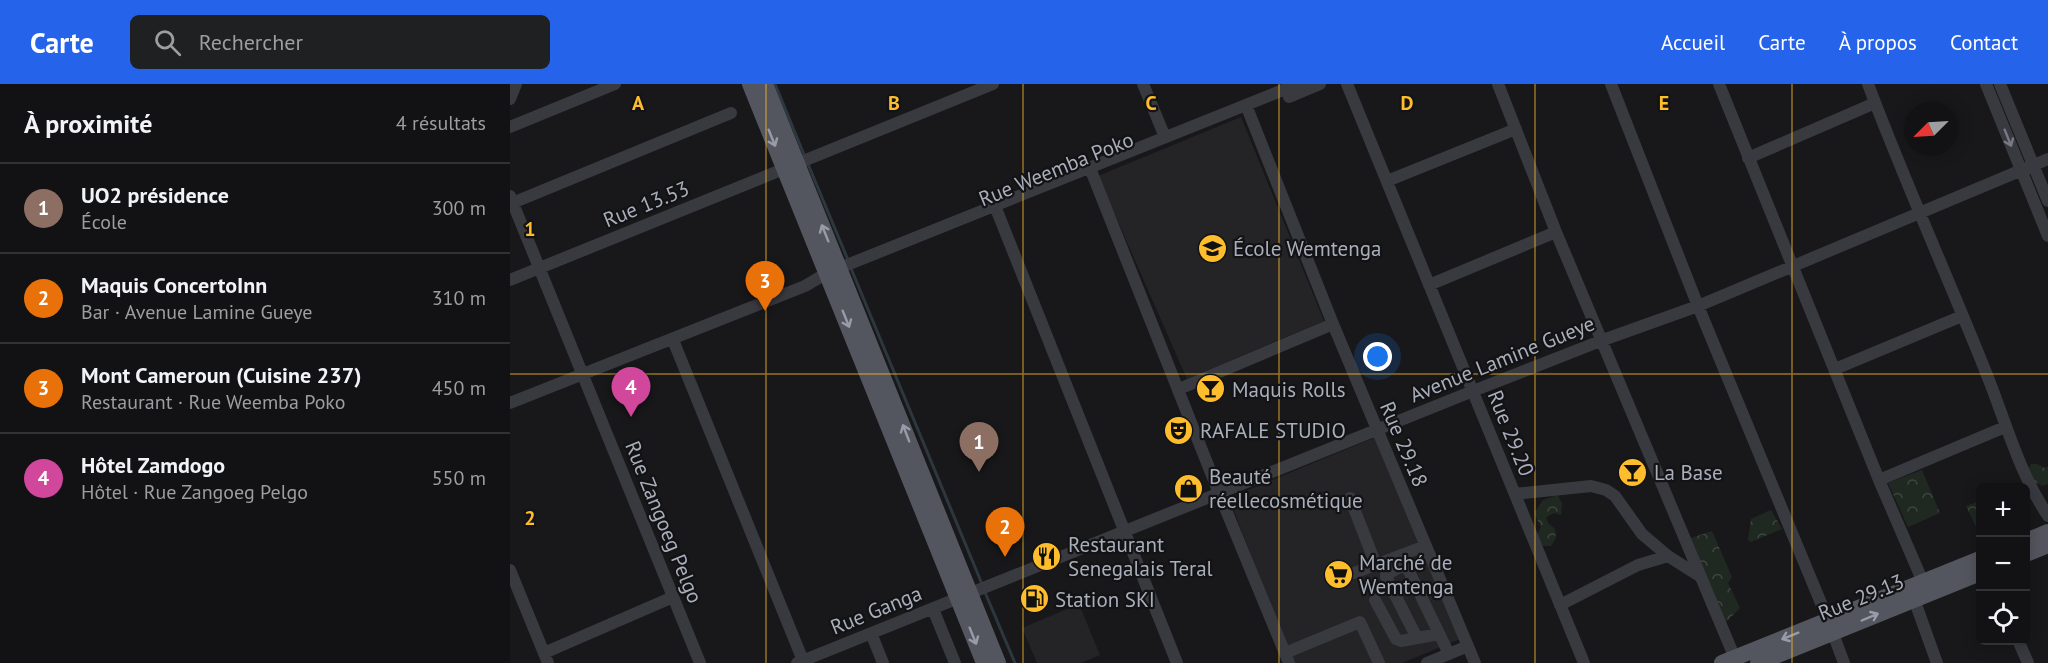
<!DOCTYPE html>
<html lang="fr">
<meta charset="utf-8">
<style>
:root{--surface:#121214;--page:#1f2022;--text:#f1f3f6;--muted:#9c9ea0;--line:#313234;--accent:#2563eb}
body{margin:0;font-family:"PT Sans",sans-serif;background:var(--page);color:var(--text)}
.controls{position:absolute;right:18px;bottom:18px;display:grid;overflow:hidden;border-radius:9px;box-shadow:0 3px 15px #0003}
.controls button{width:54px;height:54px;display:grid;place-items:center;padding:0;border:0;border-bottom:2px solid var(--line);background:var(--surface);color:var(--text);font:30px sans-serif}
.compass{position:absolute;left:1394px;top:18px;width:54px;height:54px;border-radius:50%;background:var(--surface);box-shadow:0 3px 15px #0003;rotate:246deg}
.you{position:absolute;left:868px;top:273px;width:21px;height:21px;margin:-15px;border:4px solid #fff;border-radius:50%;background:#1a73e8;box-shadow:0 0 0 9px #1a73e833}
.badge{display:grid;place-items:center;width:39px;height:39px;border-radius:50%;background:var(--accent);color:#fff;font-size:20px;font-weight:700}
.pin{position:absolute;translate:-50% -50px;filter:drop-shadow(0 2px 3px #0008)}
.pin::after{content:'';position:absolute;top:32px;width:21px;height:18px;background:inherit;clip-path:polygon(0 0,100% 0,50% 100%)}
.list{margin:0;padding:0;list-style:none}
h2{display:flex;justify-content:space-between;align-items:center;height:78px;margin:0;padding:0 24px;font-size:26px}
h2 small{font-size:20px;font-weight:400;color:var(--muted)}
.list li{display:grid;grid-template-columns:39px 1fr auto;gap:18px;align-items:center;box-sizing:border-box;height:90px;padding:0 24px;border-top:2px solid var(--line)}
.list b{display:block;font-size:22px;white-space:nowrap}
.list p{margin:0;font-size:20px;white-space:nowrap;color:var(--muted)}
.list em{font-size:20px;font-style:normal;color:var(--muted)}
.icon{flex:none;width:33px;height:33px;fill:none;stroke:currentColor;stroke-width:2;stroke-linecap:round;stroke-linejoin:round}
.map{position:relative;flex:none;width:1538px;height:579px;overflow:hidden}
header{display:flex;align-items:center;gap:36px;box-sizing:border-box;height:84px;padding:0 30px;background:var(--accent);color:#fff}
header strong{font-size:28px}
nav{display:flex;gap:33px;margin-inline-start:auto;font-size:21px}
.search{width:420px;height:54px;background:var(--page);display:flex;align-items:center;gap:15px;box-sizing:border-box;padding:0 21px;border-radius:9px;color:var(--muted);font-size:22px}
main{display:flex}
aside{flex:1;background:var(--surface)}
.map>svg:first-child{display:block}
</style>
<header>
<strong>Carte</strong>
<div class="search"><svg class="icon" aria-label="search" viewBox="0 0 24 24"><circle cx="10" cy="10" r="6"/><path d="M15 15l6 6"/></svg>Rechercher</div>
<nav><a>Accueil</a><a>Carte</a><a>À propos</a><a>Contact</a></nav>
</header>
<main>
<aside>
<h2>À proximité<small>4 résultats</small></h2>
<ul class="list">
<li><span class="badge" style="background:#8d6e63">1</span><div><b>UO2 présidence</b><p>École</p></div><em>300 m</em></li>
<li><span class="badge" style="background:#e8710a">2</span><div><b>Maquis ConcertoInn</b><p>Bar · Avenue Lamine Gueye</p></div><em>310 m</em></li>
<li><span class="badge" style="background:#e8710a">3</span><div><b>Mont Cameroun (Cuisine 237)</b><p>Restaurant · Rue Weemba Poko</p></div><em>450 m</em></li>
<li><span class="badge" style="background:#d1479c">4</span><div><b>Hôtel Zamdogo</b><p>Hôtel · Rue Zangoeg Pelgo</p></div><em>550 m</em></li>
</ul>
</aside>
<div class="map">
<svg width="1538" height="579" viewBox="0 0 1538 579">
<defs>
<pattern id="forest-crowns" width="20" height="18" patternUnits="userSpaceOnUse" patternTransform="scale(1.5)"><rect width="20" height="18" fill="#1f2921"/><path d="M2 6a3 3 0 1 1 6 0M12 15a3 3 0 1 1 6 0" fill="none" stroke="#3d463f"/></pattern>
</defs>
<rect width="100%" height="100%" fill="#18181a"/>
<path fill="#242427" d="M731,33L814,237L677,295L588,92Z
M866,353L950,555L892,579H783L719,414Z
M569,520L590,571L571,579H527L512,544Z"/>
<path fill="url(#forest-crowns)" d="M1521,380H1527L1535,384L1538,383V400L1532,402L1523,397L1517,388Z
M1412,386L1430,429L1398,443L1378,399Z
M1048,411L1052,420L1051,431L1044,429L1036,433L1038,439L1045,445L1046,454L1041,462H1032L1026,453L1031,443L1024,429L1033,416Z
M1470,417V441L1466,443L1456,422Z
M1261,426L1272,445L1241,458L1238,456L1241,435Z
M1202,447L1222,493L1218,499L1230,524L1215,539L1181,454Z"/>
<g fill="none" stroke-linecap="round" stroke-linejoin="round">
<path stroke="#2d373f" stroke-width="3" d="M265,0L295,73
M298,80L338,176
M340,182L472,500
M474,506L505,579"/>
<path stroke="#393a40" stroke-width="12" d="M633,0L655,53
M837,0L1074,579
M988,0L1046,148L1227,579
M1101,0L1188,222L1318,536L1334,579
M1209,0L1369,396L1413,498
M1358,0C1394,96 1437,191 1475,286C1495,335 1508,387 1538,432
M1476,0L1538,152
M1490,0L1538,117
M779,13L810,0
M0,15L6,0
M736,21L823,240L965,579
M0,43L105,0
M1238,74L1365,19
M580,84L709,409L779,579
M877,97L1006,45
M0,112L190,579
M0,120L221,29
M485,122L667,579
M0,196L483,0
M919,201L1046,148
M163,256L294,579
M1325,285L1452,232
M669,305L823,240
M0,319L295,202L317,189L788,0
M1369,396L1495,343
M1005,410L1081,402L1096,406L1105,412L1132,450L1158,472L1191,493
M840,414L866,481
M891,471L939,570
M895,480L876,491V493L907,554
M0,486L38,579
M844,489L915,462
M1404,515L1427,579
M865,516L886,555L891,557L929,550
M1050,521L1128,481L1158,472
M423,525L445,579
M361,549L373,579
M1508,556L1518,579
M34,569L163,513
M775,569L850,538L869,579
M287,579L963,307L1093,256L1188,222L1538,75
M917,579L958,562"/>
<path stroke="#54565f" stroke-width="16" d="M240,0L474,579
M255,0L488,579
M1516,457L1538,448
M1516,470L1538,461
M1212,579L1470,475
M1248,579L1470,489"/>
</g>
<defs><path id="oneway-shaft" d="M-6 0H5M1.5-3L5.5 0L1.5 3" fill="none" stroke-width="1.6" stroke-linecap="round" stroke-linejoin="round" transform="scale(1.5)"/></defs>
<g stroke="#989ca9">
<use href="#oneway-shaft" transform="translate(262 54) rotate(68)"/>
<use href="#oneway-shaft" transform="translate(315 149) rotate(-112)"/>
<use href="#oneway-shaft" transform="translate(336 235) rotate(68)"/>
<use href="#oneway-shaft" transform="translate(396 349) rotate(-111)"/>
<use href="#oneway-shaft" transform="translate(1360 533) rotate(-23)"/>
<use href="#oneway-shaft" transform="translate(463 552) rotate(68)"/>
<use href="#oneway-shaft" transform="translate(1280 552) rotate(158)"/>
</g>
<use stroke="#777a84" href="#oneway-shaft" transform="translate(1498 54) rotate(68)"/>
<path fill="none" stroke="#febd2c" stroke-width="1.5" stroke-opacity="0.55" d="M256,0V579M513,0V579M769,0V579M1025,0V579M1282,0V579M0,290H1538"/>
<defs>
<symbol id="school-disc" viewBox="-11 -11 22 22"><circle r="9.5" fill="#febd2c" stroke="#131315"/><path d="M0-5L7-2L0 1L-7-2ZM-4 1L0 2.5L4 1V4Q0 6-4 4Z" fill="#111"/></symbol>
<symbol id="bar-disc" viewBox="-11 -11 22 22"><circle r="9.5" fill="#febd2c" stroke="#131315"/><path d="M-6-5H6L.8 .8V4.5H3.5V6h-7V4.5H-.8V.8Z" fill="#111"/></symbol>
<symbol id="theatre-disc" viewBox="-11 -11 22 22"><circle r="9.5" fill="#febd2c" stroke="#131315"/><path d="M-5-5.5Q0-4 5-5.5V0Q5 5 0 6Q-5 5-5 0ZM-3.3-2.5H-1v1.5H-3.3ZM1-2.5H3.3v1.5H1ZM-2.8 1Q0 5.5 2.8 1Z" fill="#111"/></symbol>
<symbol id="shop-disc" viewBox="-11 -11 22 22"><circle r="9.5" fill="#febd2c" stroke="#131315"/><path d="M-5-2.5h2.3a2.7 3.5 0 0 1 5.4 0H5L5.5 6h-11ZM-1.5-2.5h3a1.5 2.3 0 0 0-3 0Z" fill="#111"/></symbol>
<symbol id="restaurant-disc" viewBox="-11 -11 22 22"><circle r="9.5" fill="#febd2c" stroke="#131315"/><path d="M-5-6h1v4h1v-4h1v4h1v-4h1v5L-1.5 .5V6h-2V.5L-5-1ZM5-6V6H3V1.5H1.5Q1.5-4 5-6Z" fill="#111"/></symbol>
<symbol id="supermarket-disc" viewBox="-11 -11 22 22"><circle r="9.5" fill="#febd2c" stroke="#131315"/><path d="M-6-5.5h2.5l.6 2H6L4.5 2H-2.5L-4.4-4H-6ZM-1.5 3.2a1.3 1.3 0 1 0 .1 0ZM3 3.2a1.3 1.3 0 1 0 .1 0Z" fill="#111"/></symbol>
<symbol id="fuel-disc" viewBox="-11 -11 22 22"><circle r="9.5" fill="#febd2c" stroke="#131315"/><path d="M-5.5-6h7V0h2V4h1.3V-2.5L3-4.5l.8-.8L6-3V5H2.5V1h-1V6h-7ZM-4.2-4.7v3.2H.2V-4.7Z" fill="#111"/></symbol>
</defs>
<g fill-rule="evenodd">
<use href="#school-disc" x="686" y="148" width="33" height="33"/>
<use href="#bar-disc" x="684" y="288" width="33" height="33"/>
<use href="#theatre-disc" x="652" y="330" width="33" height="33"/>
<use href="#bar-disc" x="1106" y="372" width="33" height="33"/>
<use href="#shop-disc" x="662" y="388" width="33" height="33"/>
<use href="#restaurant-disc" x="520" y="456" width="33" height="33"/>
<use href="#supermarket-disc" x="812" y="474" width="33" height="33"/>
<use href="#fuel-disc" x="508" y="498" width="33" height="33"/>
</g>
<g text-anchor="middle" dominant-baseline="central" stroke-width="4.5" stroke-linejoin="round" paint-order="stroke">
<g font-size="21" fill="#a9aebb" stroke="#131315">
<text transform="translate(546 85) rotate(-22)">Rue Weemba Poko</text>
<text transform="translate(136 120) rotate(-22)">Rue 13.53</text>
<text transform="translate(992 275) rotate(-22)">Avenue Lamine Gueye</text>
<text transform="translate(1001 349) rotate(68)">Rue 29.20</text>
<text transform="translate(894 360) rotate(67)">Rue 29.18</text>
<text transform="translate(154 438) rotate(68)">Rue Zangoeg Pelgo</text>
<text transform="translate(1351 513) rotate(-22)">Rue 29.13</text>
<text transform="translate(366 526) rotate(-22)">Rue Ganga</text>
</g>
<g font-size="21" fill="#a9aebb" stroke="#131315" text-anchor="start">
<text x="723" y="164">École Wemtenga</text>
<text x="722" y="305">Maquis Rolls</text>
<text x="690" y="346">RAFALE STUDIO</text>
<text x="1144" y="388">La Base</text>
<text x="699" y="392">Beauté<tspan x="699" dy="24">réellecosmétique</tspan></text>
<text x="558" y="460">Restaurant<tspan x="558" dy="24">Senegalais Teral</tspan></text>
<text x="849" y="478">Marché de<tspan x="849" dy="24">Wemtenga</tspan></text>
<text x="545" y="515">Station SKI</text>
</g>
</g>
<g font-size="20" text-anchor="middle" font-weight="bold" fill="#febd2c" stroke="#131315" stroke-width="4.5" stroke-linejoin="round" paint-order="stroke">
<text x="128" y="26">A</text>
<text x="384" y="26">B</text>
<text x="641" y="26">C</text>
<text x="897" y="26">D</text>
<text x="1154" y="26">E</text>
<text x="20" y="152">1</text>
<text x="20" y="441">2</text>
</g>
</svg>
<div class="controls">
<button>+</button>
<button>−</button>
<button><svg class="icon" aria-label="locate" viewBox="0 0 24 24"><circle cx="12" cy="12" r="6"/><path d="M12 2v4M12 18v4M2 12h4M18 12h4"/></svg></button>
</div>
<svg class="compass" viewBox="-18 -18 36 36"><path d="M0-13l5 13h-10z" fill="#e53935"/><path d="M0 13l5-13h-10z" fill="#9c9ea0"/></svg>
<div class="you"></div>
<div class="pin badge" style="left:469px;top:388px;background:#8d6e63">1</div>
<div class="pin badge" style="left:495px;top:473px;background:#e8710a">2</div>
<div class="pin badge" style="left:255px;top:227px;background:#e8710a">3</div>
<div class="pin badge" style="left:121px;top:333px;background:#d1479c">4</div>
</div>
</main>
